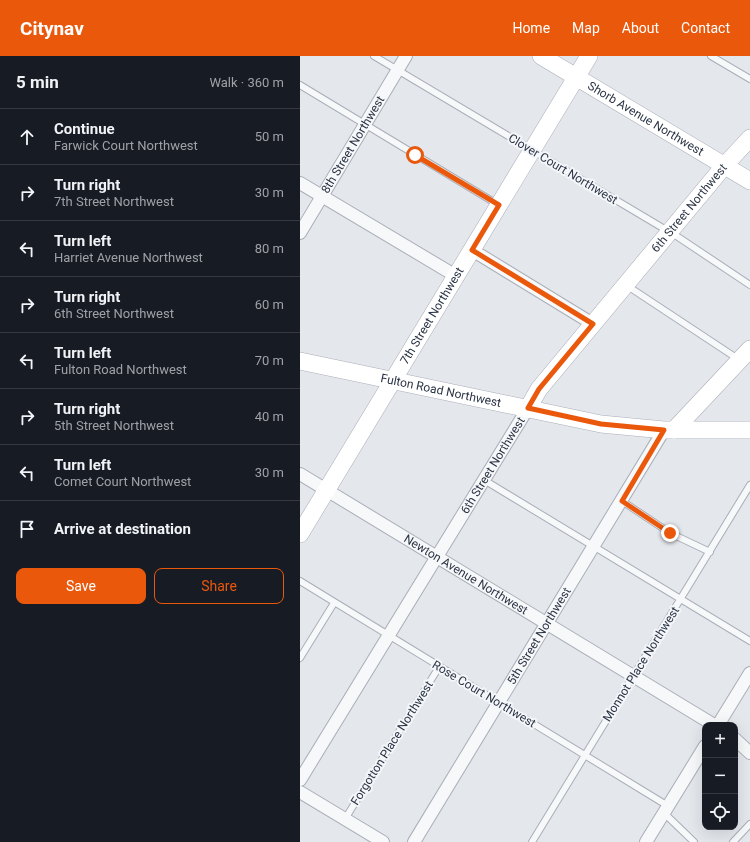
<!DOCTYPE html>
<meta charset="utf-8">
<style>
:root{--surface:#171b24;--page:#20242c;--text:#f1f3f6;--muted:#9ea1a6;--line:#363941;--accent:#ea580c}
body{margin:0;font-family:Roboto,sans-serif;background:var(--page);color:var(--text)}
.controls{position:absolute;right:12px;bottom:12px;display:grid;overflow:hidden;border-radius:8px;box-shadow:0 4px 16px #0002}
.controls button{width:36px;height:36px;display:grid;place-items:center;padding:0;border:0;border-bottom:1px solid var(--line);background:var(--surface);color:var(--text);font:20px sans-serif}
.stop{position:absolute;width:12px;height:12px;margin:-9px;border:3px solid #ea580c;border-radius:50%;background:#fff}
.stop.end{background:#ea580c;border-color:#fff;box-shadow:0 1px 4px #0008}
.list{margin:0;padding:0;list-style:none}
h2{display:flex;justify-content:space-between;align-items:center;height:52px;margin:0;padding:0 16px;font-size:17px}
h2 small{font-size:13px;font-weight:400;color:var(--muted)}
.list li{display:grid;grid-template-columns:26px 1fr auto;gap:12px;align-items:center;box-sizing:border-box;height:56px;padding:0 16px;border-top:1px solid var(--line)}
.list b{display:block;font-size:15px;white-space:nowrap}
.list p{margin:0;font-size:13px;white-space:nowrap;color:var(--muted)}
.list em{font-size:13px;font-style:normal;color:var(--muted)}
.actions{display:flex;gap:8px;padding:12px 16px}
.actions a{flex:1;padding:9px 0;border:1px solid var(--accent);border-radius:8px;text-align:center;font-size:14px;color:var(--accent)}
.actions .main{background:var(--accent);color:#fff}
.icon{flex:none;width:22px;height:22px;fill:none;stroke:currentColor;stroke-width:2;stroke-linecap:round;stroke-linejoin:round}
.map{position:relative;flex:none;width:450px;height:786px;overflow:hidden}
header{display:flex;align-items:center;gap:24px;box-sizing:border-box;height:56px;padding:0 20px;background:var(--accent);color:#fff}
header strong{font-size:19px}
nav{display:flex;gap:22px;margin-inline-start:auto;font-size:14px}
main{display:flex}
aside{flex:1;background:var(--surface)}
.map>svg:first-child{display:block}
</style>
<header>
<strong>Citynav</strong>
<nav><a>Home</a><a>Map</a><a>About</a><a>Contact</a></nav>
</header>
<main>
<aside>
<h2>5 min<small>Walk · 360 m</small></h2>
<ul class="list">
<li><svg class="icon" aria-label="ahead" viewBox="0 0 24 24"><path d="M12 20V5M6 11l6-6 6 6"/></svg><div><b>Continue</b><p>Farwick Court Northwest</p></div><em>50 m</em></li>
<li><svg class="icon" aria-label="right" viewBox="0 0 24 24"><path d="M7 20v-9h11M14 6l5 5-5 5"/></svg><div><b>Turn right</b><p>7th Street Northwest</p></div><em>30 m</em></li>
<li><svg class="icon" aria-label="left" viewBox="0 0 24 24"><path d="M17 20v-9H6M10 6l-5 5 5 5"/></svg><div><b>Turn left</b><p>Harriet Avenue Northwest</p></div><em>80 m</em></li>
<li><svg class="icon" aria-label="right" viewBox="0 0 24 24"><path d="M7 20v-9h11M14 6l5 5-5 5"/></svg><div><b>Turn right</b><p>6th Street Northwest</p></div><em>60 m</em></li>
<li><svg class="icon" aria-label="left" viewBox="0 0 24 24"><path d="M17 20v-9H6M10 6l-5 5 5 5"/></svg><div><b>Turn left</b><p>Fulton Road Northwest</p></div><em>70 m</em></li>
<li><svg class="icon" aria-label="right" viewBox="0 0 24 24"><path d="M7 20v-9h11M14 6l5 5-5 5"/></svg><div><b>Turn right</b><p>5th Street Northwest</p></div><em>40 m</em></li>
<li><svg class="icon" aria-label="left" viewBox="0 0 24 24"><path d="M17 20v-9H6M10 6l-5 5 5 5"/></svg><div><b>Turn left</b><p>Comet Court Northwest</p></div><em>30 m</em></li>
<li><svg class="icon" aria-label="arrive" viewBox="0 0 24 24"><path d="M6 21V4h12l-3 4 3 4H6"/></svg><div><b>Arrive at destination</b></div></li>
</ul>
<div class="actions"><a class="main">Save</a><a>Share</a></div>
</aside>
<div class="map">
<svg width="450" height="786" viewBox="0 0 450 786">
<rect width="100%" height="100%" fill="#e4e7ec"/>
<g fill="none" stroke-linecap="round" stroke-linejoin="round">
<defs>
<path id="lane" d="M74,0L378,181L450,229
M411,0L450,23
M0,29L197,148
M326,229L438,303
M184,424L450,585
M322,445L370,477L410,496
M0,525L368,750
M0,602L34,547
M364,757L394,786
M45,763L139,611
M232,786L450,429
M433,786L450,768"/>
<g id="street">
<path d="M0,127L156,220"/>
<path id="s1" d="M0,177L106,0"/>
<path d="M172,194L293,268"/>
<path id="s2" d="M0,418L414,669"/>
<path d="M418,669L450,617"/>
<path d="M435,683L450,697"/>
<path id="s3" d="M0,724L228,352"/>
<path d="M0,736L83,786"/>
<path id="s4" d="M114,786L364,374"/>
<path d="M346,786L405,690"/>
</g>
<g id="secondary">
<path id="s5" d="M241,0L450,125"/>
<path id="s6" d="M0,305L301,368L364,374H450"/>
<path id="s7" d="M228,352L239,333L425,109L450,82"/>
<path d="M374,374L450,293"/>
<path id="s8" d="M0,478L289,0"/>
</g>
</defs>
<use href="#lane" stroke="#a9aeb7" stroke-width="8"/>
<use href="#street" stroke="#a9aeb7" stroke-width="14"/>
<use href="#secondary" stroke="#a9aeb7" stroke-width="18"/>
<use href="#lane" stroke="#f7f8fa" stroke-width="6"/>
<use href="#street" stroke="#f7f8fa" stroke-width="12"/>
<use href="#secondary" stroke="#fff" stroke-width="17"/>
</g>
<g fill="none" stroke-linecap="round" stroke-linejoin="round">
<path stroke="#ea580c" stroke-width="5" d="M115,99L199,149L172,194L293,268L239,333L228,352L301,368L364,374L322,445L370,477"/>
</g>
<g text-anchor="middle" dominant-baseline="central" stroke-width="4" stroke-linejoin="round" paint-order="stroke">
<g font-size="12" fill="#2b3445" stroke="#f4f6f9">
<text stroke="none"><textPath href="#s5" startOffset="122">Shorb Avenue Northwest</textPath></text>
<text stroke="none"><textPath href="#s1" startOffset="103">8th Street Northwest</textPath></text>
<text transform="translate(263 113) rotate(31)">Clover Court Northwest</text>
<text stroke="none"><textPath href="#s7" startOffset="257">6th Street Northwest</textPath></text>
<text stroke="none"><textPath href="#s8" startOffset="255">7th Street Northwest</textPath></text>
<text stroke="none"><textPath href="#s6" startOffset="144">Fulton Road Northwest</textPath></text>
<text stroke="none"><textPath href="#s3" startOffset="369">6th Street Northwest</textPath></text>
<text stroke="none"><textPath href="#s2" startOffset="194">Newton Avenue Northwest</textPath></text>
<text stroke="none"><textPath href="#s4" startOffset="241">5th Street Northwest</textPath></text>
<text transform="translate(341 608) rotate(-58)">Monnot Place Northwest</text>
<text transform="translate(184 638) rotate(31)">Rose Court Northwest</text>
<text transform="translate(92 687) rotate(-58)">Forgotton Place Northwest</text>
</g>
</g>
</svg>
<div class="controls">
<button>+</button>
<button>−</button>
<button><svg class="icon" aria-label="locate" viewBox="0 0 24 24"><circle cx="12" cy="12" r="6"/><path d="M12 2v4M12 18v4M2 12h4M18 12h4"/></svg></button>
</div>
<div class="stop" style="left:115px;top:99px"></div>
<div class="stop end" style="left:370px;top:477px"></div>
</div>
</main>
